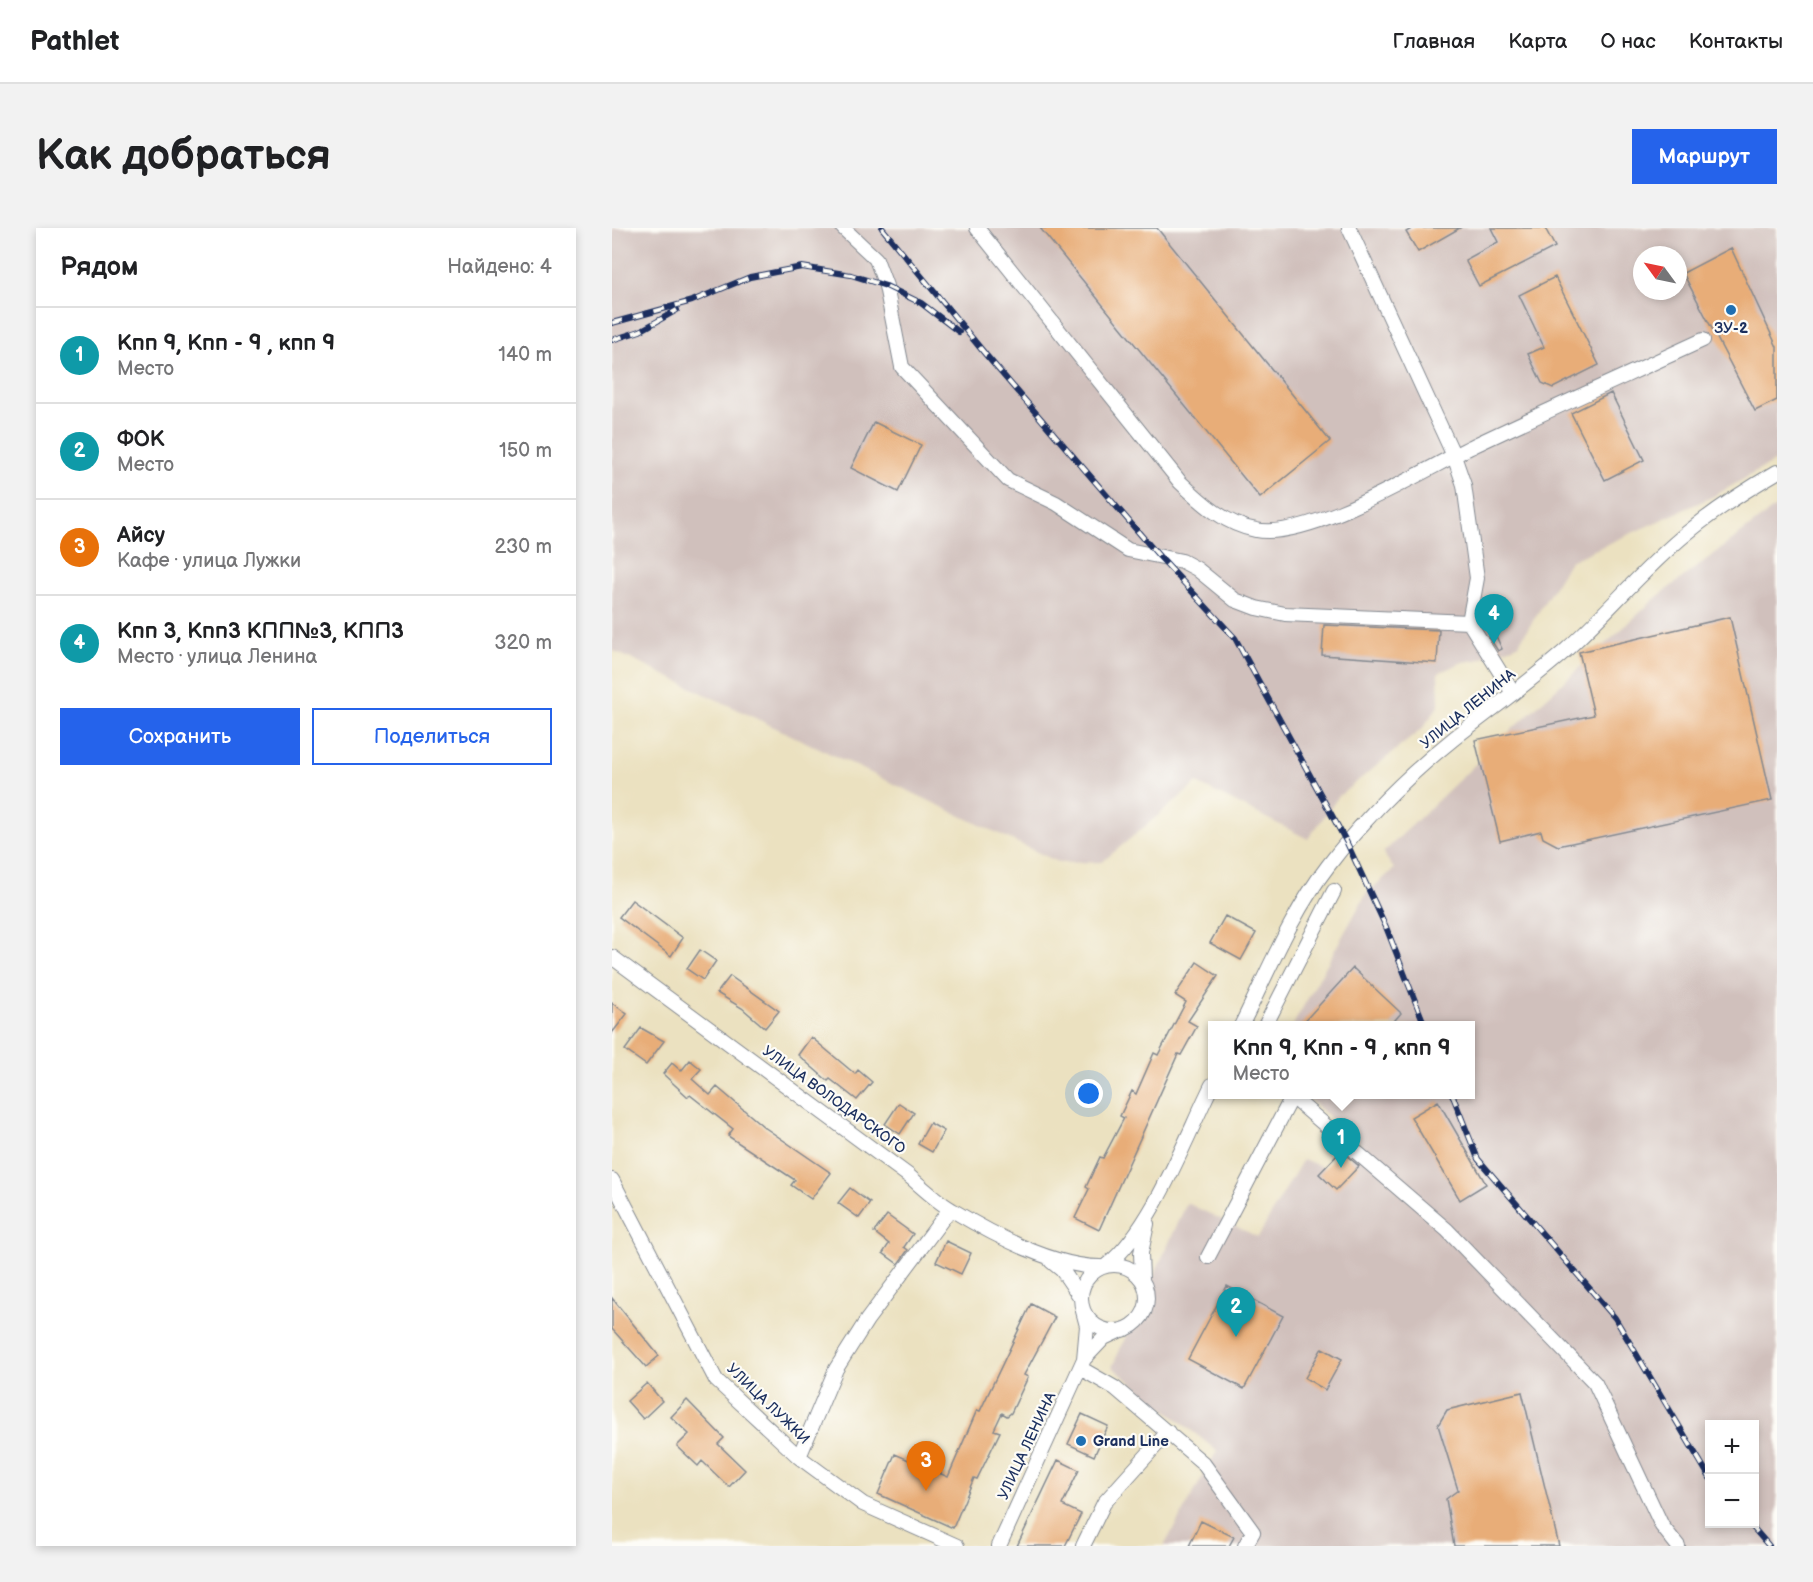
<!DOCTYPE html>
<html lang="ru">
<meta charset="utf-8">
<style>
:root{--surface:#fff;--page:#f2f2f2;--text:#202124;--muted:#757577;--line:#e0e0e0;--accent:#2563eb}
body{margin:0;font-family:"Balsamiq Sans",sans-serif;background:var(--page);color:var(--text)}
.controls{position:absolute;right:18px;bottom:18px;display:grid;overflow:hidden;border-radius:0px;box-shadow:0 3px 9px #0003}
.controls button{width:54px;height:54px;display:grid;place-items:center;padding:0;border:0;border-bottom:2px solid var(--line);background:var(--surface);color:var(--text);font:30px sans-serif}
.compass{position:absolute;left:1021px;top:18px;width:54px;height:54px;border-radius:50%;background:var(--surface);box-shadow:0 3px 9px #0003;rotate:303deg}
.you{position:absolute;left:477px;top:866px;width:21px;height:21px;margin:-15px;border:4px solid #fff;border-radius:50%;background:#1a73e8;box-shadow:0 0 0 9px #1a73e833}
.badge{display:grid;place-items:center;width:39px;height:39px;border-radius:50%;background:var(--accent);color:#fff;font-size:20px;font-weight:700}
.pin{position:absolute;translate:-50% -50px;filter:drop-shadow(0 2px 3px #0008)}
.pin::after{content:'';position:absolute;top:32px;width:21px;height:18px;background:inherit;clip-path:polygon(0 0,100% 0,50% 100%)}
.popup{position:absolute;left:596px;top:793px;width:267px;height:78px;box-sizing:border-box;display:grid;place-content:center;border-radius:0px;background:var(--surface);filter:drop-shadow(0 2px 4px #0005);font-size:20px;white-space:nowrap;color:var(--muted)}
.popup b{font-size:22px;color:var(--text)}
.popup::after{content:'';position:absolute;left:50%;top:100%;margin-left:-12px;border:12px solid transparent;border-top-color:var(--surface)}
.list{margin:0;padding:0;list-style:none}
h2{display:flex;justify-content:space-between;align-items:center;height:78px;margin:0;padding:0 24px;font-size:26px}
h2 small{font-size:20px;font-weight:400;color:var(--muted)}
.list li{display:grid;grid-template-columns:39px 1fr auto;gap:18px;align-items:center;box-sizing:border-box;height:96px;padding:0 24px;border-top:2px solid var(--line)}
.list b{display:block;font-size:22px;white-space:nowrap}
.list p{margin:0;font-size:20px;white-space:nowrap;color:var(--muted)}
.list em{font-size:20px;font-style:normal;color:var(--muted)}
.actions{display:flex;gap:12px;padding:18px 24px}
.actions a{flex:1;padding:14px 0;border:2px solid var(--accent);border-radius:0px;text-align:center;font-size:21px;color:var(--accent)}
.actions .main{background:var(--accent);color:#fff}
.map{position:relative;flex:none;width:1165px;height:1318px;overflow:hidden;border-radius:0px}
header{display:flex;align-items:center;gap:36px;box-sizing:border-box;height:84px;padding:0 30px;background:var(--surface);border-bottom:2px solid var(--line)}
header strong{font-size:28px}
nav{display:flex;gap:33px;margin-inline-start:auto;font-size:21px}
.intro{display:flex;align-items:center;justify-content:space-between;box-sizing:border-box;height:144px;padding:0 36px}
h1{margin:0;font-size:42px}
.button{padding:15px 27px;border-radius:0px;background:var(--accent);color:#fff;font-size:21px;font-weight:700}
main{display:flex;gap:36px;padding:0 36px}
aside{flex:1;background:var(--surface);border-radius:0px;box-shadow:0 3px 9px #0003}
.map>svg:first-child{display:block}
</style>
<header>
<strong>Pathlet</strong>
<nav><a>Главная</a><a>Карта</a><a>О нас</a><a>Контакты</a></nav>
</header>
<div class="intro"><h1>Как добраться</h1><a class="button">Маршрут</a></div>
<main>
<aside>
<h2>Рядом<small>Найдено: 4</small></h2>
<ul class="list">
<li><span class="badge" style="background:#0f9aa8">1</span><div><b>Кпп 9, Кпп - 9 , кпп 9</b><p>Место</p></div><em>140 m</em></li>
<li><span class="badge" style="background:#0f9aa8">2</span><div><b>ФОК</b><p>Место</p></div><em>150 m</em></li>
<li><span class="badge" style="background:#e8710a">3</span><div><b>Айсу</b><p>Кафе · улица Лужки</p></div><em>230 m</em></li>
<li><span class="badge" style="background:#0f9aa8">4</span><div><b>Кпп 3, Кпп3 КПП№3, КПП3</b><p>Место · улица Ленина</p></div><em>320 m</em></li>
</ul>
<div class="actions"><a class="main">Сохранить</a><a>Поделиться</a></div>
</aside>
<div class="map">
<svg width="1165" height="1318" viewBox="0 0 1165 1318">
<rect width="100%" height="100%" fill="#fdfcf7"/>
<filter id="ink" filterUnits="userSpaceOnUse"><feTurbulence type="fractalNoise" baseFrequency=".0167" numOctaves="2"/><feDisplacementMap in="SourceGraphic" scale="12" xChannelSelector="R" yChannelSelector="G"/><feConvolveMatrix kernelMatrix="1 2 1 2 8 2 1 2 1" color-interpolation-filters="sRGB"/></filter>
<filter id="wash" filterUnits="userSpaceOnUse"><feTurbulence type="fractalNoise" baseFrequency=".008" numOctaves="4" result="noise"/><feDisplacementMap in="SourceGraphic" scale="24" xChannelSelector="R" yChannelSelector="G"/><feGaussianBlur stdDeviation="1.35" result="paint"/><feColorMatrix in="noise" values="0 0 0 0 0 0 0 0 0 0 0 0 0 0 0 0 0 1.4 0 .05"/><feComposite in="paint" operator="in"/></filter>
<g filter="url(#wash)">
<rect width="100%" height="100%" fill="#ebe1c0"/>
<path fill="#d0c0bc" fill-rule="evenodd" d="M0,0H1165V232L1102,268L958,333L906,417L865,432L851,434L826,445L827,477L810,501L727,568L696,611L585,555L490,634L448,635L0,422ZM1030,27H1066V63H1030Z
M1165,278V1318H552L605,1223L500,1139L575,975L646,1009L691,931L725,945L749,916L692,867L858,866V798L681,797L754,666L782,641L771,625L898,503L1045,369ZM1098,1196H1142V1296H1098Z"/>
<g id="blocks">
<path fill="#e8ad78" d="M428,0H545L718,213L648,270Z
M801,0H848L806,24L794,4Z
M879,0H933L943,19L867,58L853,32L886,14Z
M1119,20L1165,119V172L1143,183L1071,45Z
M943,49L987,137L941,160L930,155L916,126L932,119L907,67Z
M999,165L1032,232L993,252L959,185Z
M262,194L309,217L286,264L239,240Z
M1118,389L1160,572L946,618L931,610L929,603L888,613L863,512L982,487L967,424Z
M712,397L827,402L825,435L710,427Z
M883,406L890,421L886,423L877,409Z
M20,672L71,710L59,728L7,689Z
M613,688L644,705L629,732L598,715Z
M88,722L104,733L91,752L75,741Z
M585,734L606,748L576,793L585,798L569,827L566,826L487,1002L463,990L477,961L474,959L488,929L491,930L512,890L508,888L520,863L524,866L542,825L546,827L574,774L563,767Z
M741,740L789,785L778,798H688Z
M118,748L167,783L153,800L130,780L105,765Z
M0,775L15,786L0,805Z
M29,800L52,813L34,837L13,822Z
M199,809L243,846L246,842L260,854L245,872L218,851L216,853L186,827Z
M78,832L89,841L80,851L98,867L105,859L152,899L219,945L199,971L179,957L183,952L116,908L121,901L78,867L76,869L51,846L60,835L69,843Z
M826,873L874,956L848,972L799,889Z
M287,875L302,885L288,906L273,896Z
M318,895L332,903L320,924L306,916Z
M729,923L747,938L724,962L707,946Z
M238,960L258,975L247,990L226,975Z
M275,987L301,1006L292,1019L296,1022L286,1036L271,1025L277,1016L262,1004Z
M334,1013L359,1025L349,1046L324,1034Z
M615,1058L671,1088L632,1161L576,1131Z
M0,1070L47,1128L34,1139L0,1101Z
M419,1076L443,1089L412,1147L416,1149L399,1185L395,1188L390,1185L382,1202L388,1204L365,1251L362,1250L341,1300L266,1266L283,1226L336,1249L365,1182L368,1183Z
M710,1120L730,1131L713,1162L693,1150Z
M35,1155L50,1173L31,1191L15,1173Z
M910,1164L947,1318H842L834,1271L846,1262L826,1197L835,1182Z
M75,1172L112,1210L106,1216L133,1242L117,1259L90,1233L86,1238L65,1218L77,1206L59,1189Z
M470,1186L496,1198L482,1228L456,1216Z
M446,1232L467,1242L450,1277L469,1286L453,1318H405Z
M589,1293L622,1309L617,1318H577Z"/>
</g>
</g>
<g filter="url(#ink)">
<use href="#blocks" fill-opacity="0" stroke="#83888f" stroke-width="1.5"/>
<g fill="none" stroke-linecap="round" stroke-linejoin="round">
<defs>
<path id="minor" d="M231,0L264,31L274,58L290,139L396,252L444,275L516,322L570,333L585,341L623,372L644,380L673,386L857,394L865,350L852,257L842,228L737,0
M365,0L568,254C590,275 614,297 644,302C697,313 813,241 863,217C939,181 1015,147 1091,112
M857,394L901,465
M0,729L297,948C310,959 324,973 340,982C380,1006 441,1039 488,1039
M629,798C656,744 679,686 716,638C751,592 795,548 840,512C878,482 918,454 954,422C996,384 1032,340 1075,305C1103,282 1134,262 1165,244
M653,798L722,663
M677,866L835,1002L983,1155L1050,1298L1066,1318
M0,952L104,1152L187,1229L251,1276L345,1318
M596,1029L680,869
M439,1033L450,1042L469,1070
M469 1070a33 33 0 1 1 66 0a33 33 0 1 1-66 0Z
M495,1037C540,1002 574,909 600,857
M530,1051L529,1025L535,996
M473,1130L492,1110L507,1103
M468,1140L503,1160L591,1235L641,1304L633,1318
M187,1229L224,1141L255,1092L338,981
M387,1318L472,1131L475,1098L471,1083
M471,1318L492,1275L556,1204"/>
</defs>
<use href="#minor" stroke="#83888f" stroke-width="16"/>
<use href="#minor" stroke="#fff" stroke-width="14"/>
<defs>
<path id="rail" d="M270,0L374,127L547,328L623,410L735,615L774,699L813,798
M0,95L80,73L138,49L190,39L239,47L274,58L309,75L347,104
M0,112L28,103L65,82
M840,866L866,931L1003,1090L1098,1250
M1138,1296L1157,1318"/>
</defs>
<use href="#rail" stroke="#1b2f5e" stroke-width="6"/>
<use href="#rail" stroke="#fdfcf7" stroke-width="4" stroke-dasharray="11" stroke-linecap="butt"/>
</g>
</g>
<g fill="#1f6fb2" stroke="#fdfcf7" stroke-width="2">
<circle cx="1119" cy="82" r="6"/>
<circle cx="469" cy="1213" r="6"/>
</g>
<g text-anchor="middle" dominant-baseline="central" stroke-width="4.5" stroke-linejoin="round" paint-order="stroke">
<g font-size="15" font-weight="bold" fill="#1b2f5e" stroke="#fdfcf7">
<text x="1119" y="100">ЗУ-2</text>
<text x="481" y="1213" text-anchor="start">Grand Line</text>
</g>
<g font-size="15" fill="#1b2f5e" stroke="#fdfcf7">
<text transform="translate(856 481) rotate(-39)">УЛИЦА ЛЕНИНА</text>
<text transform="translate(222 872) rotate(36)">УЛИЦА ВОЛОДАРСКОГО</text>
<text transform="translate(156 1176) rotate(44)">УЛИЦА ЛУЖКИ</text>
<text transform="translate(415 1218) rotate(-65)">УЛИЦА ЛЕНИНА</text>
</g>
</g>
</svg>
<div class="controls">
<button>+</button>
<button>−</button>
</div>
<svg class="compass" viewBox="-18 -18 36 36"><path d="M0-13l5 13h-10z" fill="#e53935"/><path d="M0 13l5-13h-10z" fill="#757577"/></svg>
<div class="you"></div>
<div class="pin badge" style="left:729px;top:940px;background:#0f9aa8">1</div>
<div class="popup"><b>Кпп 9, Кпп - 9 , кпп 9</b>Место</div>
<div class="pin badge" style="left:624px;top:1109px;background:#0f9aa8">2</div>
<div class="pin badge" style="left:314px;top:1263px;background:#e8710a">3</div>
<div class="pin badge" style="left:882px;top:416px;background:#0f9aa8">4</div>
</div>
</main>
